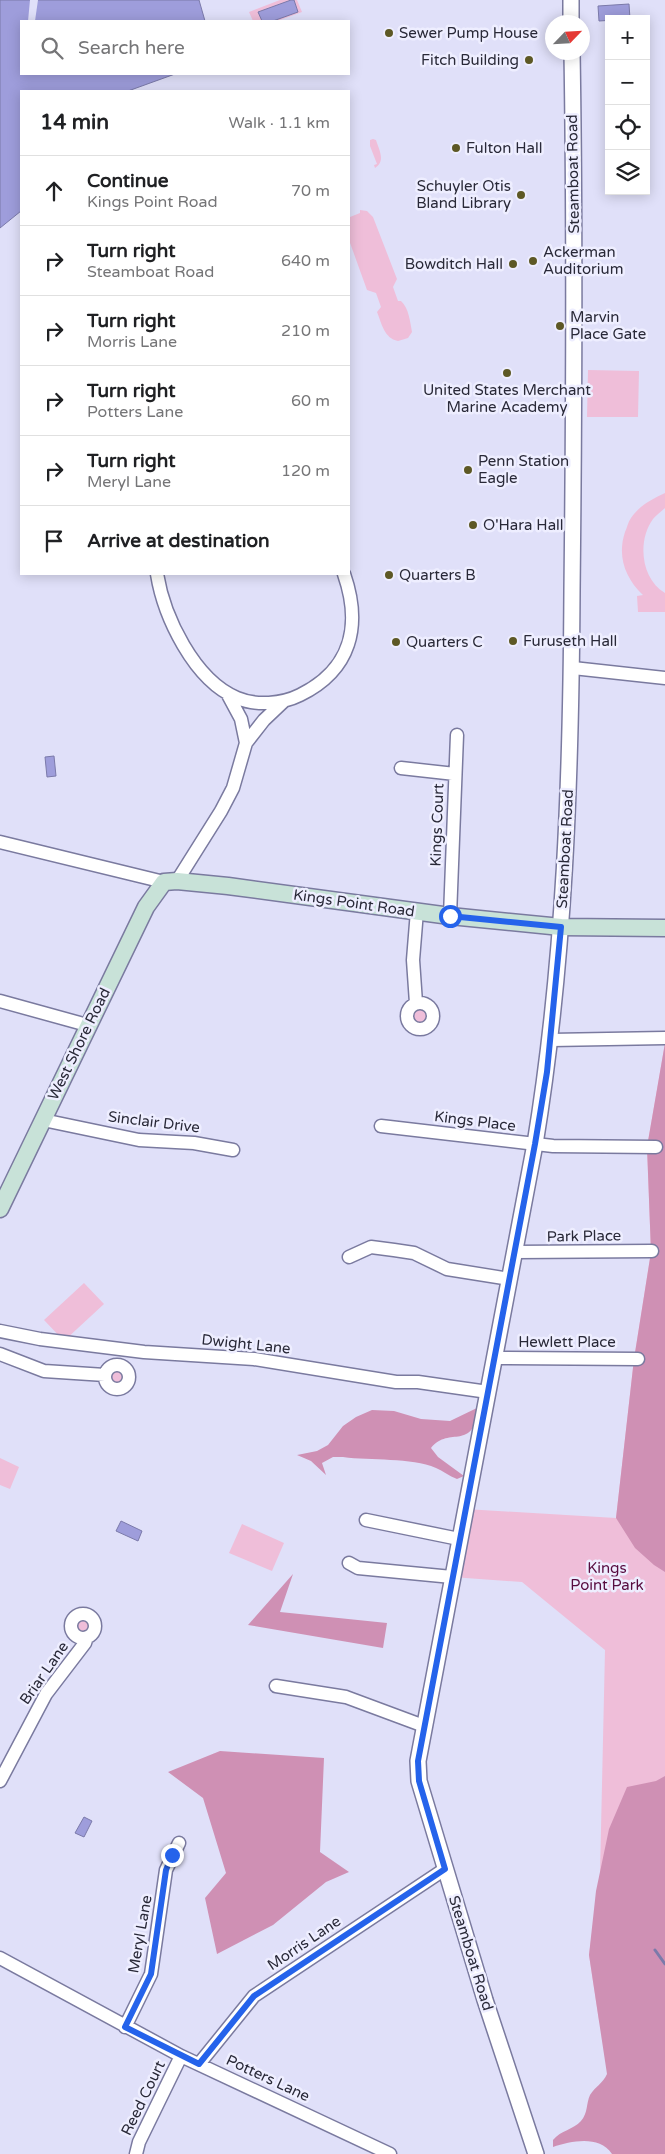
<!DOCTYPE html>
<meta charset="utf-8">
<style>
:root{--surface:#fff;--page:#f2f2f2;--text:#202124;--muted:#757577;--line:#e0e0e0}
body{margin:0;font-family:"Varela Round",sans-serif;background:var(--page);color:var(--text)}
.controls{position:absolute;right:15px;top:15px;display:grid;overflow:hidden;border-radius:0px;box-shadow:0 2px 12px #0003}
.controls button{width:45px;height:45px;display:grid;place-items:center;padding:0;border:0;border-bottom:1px solid var(--line);background:var(--surface);color:var(--text);font:25px sans-serif}
.compass{position:absolute;left:545px;top:15px;width:45px;height:45px;border-radius:50%;background:var(--surface);box-shadow:0 2px 12px #0003;rotate:65deg}
.stop{position:absolute;width:15px;height:15px;margin:-11px;border:4px solid #2563eb;border-radius:50%;background:#fff}
.stop.end{background:#2563eb;border-color:#fff;box-shadow:0 1px 5px #0008}
.list{margin:0;padding:0;list-style:none}
h2{display:flex;justify-content:space-between;align-items:center;height:65px;margin:0;padding:0 20px;font-size:21px}
h2 small{font-size:16px;font-weight:400;color:var(--muted)}
.list li{display:grid;grid-template-columns:32px 1fr auto;gap:15px;align-items:center;box-sizing:border-box;height:70px;padding:0 20px;border-top:1px solid var(--line)}
.list b{display:block;font-size:19px;white-space:nowrap}
.list p{margin:0;font-size:16px;white-space:nowrap;color:var(--muted)}
.list em{font-size:16px;font-style:normal;color:var(--muted)}
.icon{flex:none;width:28px;height:28px;fill:none;stroke:currentColor;stroke-width:2;stroke-linecap:round;stroke-linejoin:round}
.map{position:relative;flex:none;width:665px;height:2154px;overflow:hidden}
.search{position:absolute;background:var(--surface);box-shadow:0 2px 12px #0003;left:20px;top:20px;width:330px;height:55px;display:flex;align-items:center;gap:12px;box-sizing:border-box;padding:0 18px;border-radius:0px;color:var(--muted);font-size:19px}
.panel{position:absolute;background:var(--surface);box-shadow:0 2px 12px #0003;left:20px;top:90px;width:330px;height:485px;border-radius:0px}
.map>svg:first-child{display:block}
</style>
<div class="map">
<svg width="665" height="2154" viewBox="0 0 665 2154">
<rect width="100%" height="100%" fill="#e0e0f9"/>
<path fill="#efbed9" d="M280,0H297L302,12L277,21H253L249,12Z
M373,139L376,140C379,150 386,161 375,168L374,165L377,164L370,146V140Z
M360,210L367,211L373,217L397,279L393,287L398,301H401C409,308 410,322 412,332L408,338L398,341C384,338 382,324 377,312L381,307L376,293L367,290L349,240V215L350,217L360,213Z
M588,370L639,371L638,417H587Z
M665,493V508C661,512 656,515 653,519C637,541 641,579 665,593V612H638L637,596L643,595C625,578 617,556 625,532C627,528 628,522 631,518C639,506 652,499 665,493Z
M411 1016a9 9 0 1 1 18 0a9 9 0 1 1-18 0Z
M665,1043V2154L599,2021L589,1955L600,1874L605,1650L522,1582L452,1577L465,1509L616,1518L634,1359L651,1252L647,1147Z
M84,1283L104,1304L64,1341L44,1320Z
M108 1377a9 9 0 1 1 18 0a9 9 0 1 1-18 0Z
M0,1458L19,1467L10,1489L0,1485Z
M242,1524L284,1543L272,1571L229,1553Z
M74 1626a9 9 0 1 1 18 0a9 9 0 1 1-18 0Z"/>
<path fill="#cf90b4" d="M665,1043V1572L654,1565L635,1548L616,1518L634,1359L651,1252L647,1147Z
M479,1407C473,1453 450,1425 431,1448L438,1457L464,1476L457,1479C449,1476 443,1471 436,1468C411,1457 371,1461 343,1457H333L322,1463L326,1475L311,1461L297,1455L317,1451L328,1445L343,1426L356,1417L372,1410L394,1411L421,1419L450,1421Z
M293,1574L280,1612L387,1623L383,1648L248,1625Z
M220,1751L324,1758L320,1852L349,1872L326,1882L273,1925L217,1954L205,1898L226,1873L203,1798L168,1772Z
M665,1776V2154H612C599,2135 572,2141 553,2147V2140C561,2130 573,2130 581,2121C588,2113 586,2104 590,2095C595,2087 603,2083 607,2074L589,1955L596,1891L609,1829L627,1787L656,1781Z"/>
<path fill="#9e9ddb" stroke="#7b7aaa" d="M0,0H199L205,21H21V74H175L128,91H21V211L0,228Z
M291,0H294L298,12L273,21H262L258,12Z
M629,4L630,19L599,21L598,6Z
M54,756L56,776L47,777L45,757Z
M121,1521L142,1531L138,1541L116,1531Z
M84,1817L92,1821L84,1837L75,1833Z"/>
<path fill="#e0e0f9" d="M30,0H38L35,21H28Z"/>
<g fill="none" stroke-linecap="round" stroke-linejoin="round">
<path stroke="#7b7aaa" stroke-width="3" d="M655,1950L665,1964"/>
<defs>
<path id="minor" d="M157,574C164,617 194,680 237,698C256,706 282,704 300,695C351,670 362,626 344,574
M573,668L665,678
M227,693L241,719L246,743
M401,768L455,774
M0,842L164,882
M177,881L221,811L233,788L246,743L264,720L283,702
M450,916L457,735
M0,1001L87,1025
M416,1003L413,960L417,911
M407 1016a13 13 0 1 1 26 0a13 13 0 1 1-26 0Z
M551,1040L665,1038
M43,1120L139,1140L194,1143L233,1150
M381,1126L553,1146L656,1147
M516,1252L652,1251
M349,1257L371,1247L394,1250L414,1253L447,1269L510,1279
M0,1331L40,1339L144,1352L254,1359L396,1382H418L488,1392
M0,1354L44,1371L105,1375
M495,1358L638,1359
M105 1377a12 12 0 1 1 24 0a12 12 0 1 1-24 0Z
M366,1520L459,1539
M349,1563L358,1568L452,1577
M71 1626a12 12 0 1 1 24 0a12 12 0 1 1-24 0Z
M276,1686L346,1697L424,1726
M0,1781L46,1694L85,1643L87,1637
M0,1958L181,2056L390,2154
M125,2027L151,1974L166,1870L179,1843
M199,2064L254,1996L445,1869
M136,2154L139,2142L181,2056"/>
<path id="tertiary" d="M571,0V22
M536,2154L485,2000L419,1781L418,1761L535,1144C565,961 571,776 572,591C574,412 575,232 572,52"/>
<path id="secondary" d="M0,1209L146,907L164,882L177,881L228,886L450,916L561,927L665,928"/>
</defs>
<use href="#minor" stroke="#7a7a9f" stroke-width="15"/>
<use href="#tertiary" stroke="#7a7a9f" stroke-width="18"/>
<use href="#secondary" stroke="#7a7a9f" stroke-width="19"/>
<use href="#minor" stroke="#fff" stroke-width="12"/>
<use href="#tertiary" stroke="#fff" stroke-width="15"/>
<use href="#secondary" stroke="#c8e2d8" stroke-width="16"/>
</g>
<g fill="none" stroke-linecap="round" stroke-linejoin="round">
<path stroke="#2563eb" stroke-width="6" d="M172,1855L166,1870L151,1974L125,2027L199,2064L254,1996L445,1869L419,1781L418,1761L535,1144L547,1072L561,927L450,916"/>
</g>
<g fill="#5d5825" stroke="#eef" stroke-width="2">
<circle cx="389" cy="33" r="5"/>
<circle cx="529" cy="60" r="5"/>
<circle cx="456" cy="148" r="5"/>
<circle cx="521" cy="195" r="5"/>
<circle cx="533" cy="261" r="5"/>
<circle cx="513" cy="264" r="5"/>
<circle cx="560" cy="326" r="5"/>
<circle cx="507" cy="373" r="5"/>
<circle cx="468" cy="470" r="5"/>
<circle cx="473" cy="525" r="5"/>
<circle cx="389" cy="575" r="5"/>
<circle cx="513" cy="641" r="5"/>
<circle cx="396" cy="642" r="5"/>
</g>
<g text-anchor="middle" dominant-baseline="central" stroke-width="5" stroke-linejoin="round" paint-order="stroke">
<g font-size="15" fill="#292938" stroke="#eef" text-anchor="start">
<text x="399" y="33">Sewer Pump House</text>
<text x="519" y="60" text-anchor="end">Fitch Building</text>
<text x="466" y="148">Fulton Hall</text>
<text x="511" y="186" text-anchor="end">Schuyler Otis<tspan x="511" dy="17">Bland Library</tspan></text>
<text x="543" y="252">Ackerman<tspan x="543" dy="17">Auditorium</tspan></text>
<text x="503" y="264" text-anchor="end">Bowditch Hall</text>
<text x="570" y="317">Marvin<tspan x="570" dy="17">Place Gate</tspan></text>
<text x="507" y="390" text-anchor="middle">United States Merchant<tspan x="507" dy="17">Marine Academy</tspan></text>
<text x="478" y="461">Penn Station<tspan x="478" dy="17">Eagle</tspan></text>
<text x="483" y="525">O'Hara Hall</text>
<text x="399" y="575">Quarters B</text>
<text x="523" y="641">Furuseth Hall</text>
<text x="406" y="642">Quarters C</text>
</g>
<g font-size="15" fill="#292938" stroke="#eef">
<text transform="translate(573 174) rotate(-91)">Steamboat Road</text>
<text transform="translate(437 825) rotate(-88)">Kings Court</text>
<text transform="translate(565 849) rotate(-87)">Steamboat Road</text>
<text transform="translate(354 903) rotate(8)">Kings Point Road</text>
<text transform="translate(79 1044) rotate(-64)">West Shore Road</text>
<text transform="translate(475 1121) rotate(7)">Kings Place</text>
<text transform="translate(154 1122) rotate(7)">Sinclair Drive</text>
<text transform="translate(584 1236) rotate(-1)">Park Place</text>
<text x="567" y="1342">Hewlett Place</text>
<text transform="translate(246 1344) rotate(6)">Dwight Lane</text>
<text transform="translate(44 1673) rotate(-55)">Briar Lane</text>
<text transform="translate(140 1934) rotate(-80)">Meryl Lane</text>
<text transform="translate(304 1943) rotate(-34)">Morris Lane</text>
<text transform="translate(471 1953) rotate(73)">Steamboat Road</text>
<text transform="translate(268 2078) rotate(25)">Potters Lane</text>
<text transform="translate(143 2098) rotate(-64)">Reed Court</text>
</g>
<g font-size="15" fill="#570b3f" stroke="#eef">
<text x="607" y="1568">Kings<tspan x="607" dy="17">Point Park</tspan></text>
</g>
</g>
</svg>
<div class="controls">
<button>+</button>
<button>−</button>
<button><svg class="icon" aria-label="locate" viewBox="0 0 24 24"><circle cx="12" cy="12" r="6"/><path d="M12 2v4M12 18v4M2 12h4M18 12h4"/></svg></button>
<button><svg class="icon" aria-label="layers" viewBox="0 0 24 24"><path d="M12 4l9 5-9 5-9-5zM3 14l9 5 9-5"/></svg></button>
</div>
<svg class="compass" viewBox="-18 -18 36 36"><path d="M0-13l5 13h-10z" fill="#e53935"/><path d="M0 13l5-13h-10z" fill="#757577"/></svg>
<div class="stop" style="left:450px;top:916px"></div>
<div class="stop end" style="left:172px;top:1855px"></div>
<div class="search"><svg class="icon" aria-label="search" viewBox="0 0 24 24"><circle cx="10" cy="10" r="6"/><path d="M15 15l6 6"/></svg>Search here</div>
<section class="panel">
<h2>14 min<small>Walk · 1.1 km</small></h2>
<ul class="list">
<li><svg class="icon" aria-label="ahead" viewBox="0 0 24 24"><path d="M12 20V5M6 11l6-6 6 6"/></svg><div><b>Continue</b><p>Kings Point Road</p></div><em>70 m</em></li>
<li><svg class="icon" aria-label="right" viewBox="0 0 24 24"><path d="M7 20v-9h11M14 6l5 5-5 5"/></svg><div><b>Turn right</b><p>Steamboat Road</p></div><em>640 m</em></li>
<li><svg class="icon" aria-label="right" viewBox="0 0 24 24"><path d="M7 20v-9h11M14 6l5 5-5 5"/></svg><div><b>Turn right</b><p>Morris Lane</p></div><em>210 m</em></li>
<li><svg class="icon" aria-label="right" viewBox="0 0 24 24"><path d="M7 20v-9h11M14 6l5 5-5 5"/></svg><div><b>Turn right</b><p>Potters Lane</p></div><em>60 m</em></li>
<li><svg class="icon" aria-label="right" viewBox="0 0 24 24"><path d="M7 20v-9h11M14 6l5 5-5 5"/></svg><div><b>Turn right</b><p>Meryl Lane</p></div><em>120 m</em></li>
<li><svg class="icon" aria-label="arrive" viewBox="0 0 24 24"><path d="M6 21V4h12l-3 4 3 4H6"/></svg><div><b>Arrive at destination</b></div></li>
</ul>
</section>
</div>
